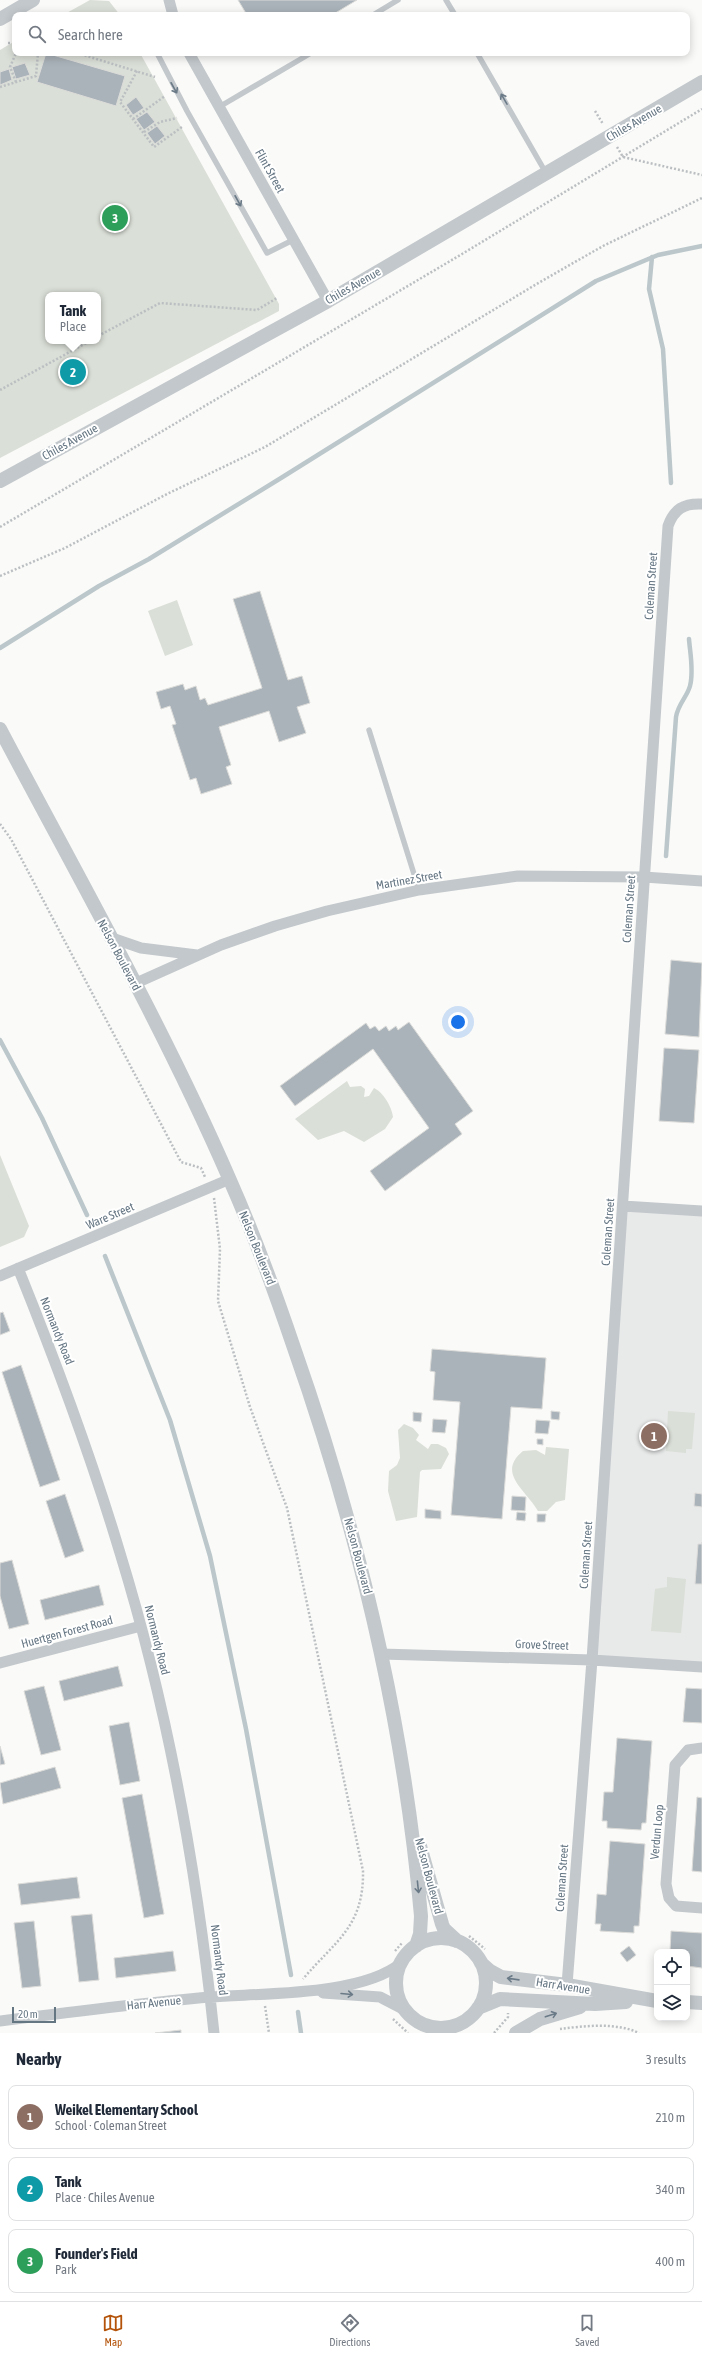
<!DOCTYPE html>
<meta charset="utf-8">
<style>
:root{--surface:#fff;--page:#f2f2f3;--text:#1f2937;--muted:#747a83;--line:#e0e1e3;--accent:#b45309}
body{margin:0;font-family:"Asap Condensed",sans-serif;background:var(--page);color:var(--text)}
.controls{position:absolute;right:12px;bottom:12px;display:grid;overflow:hidden;border-radius:8px;box-shadow:0 2px 10px #0003}
.controls button{width:36px;height:36px;display:grid;place-items:center;padding:0;border:0;border-bottom:1px solid var(--line);background:var(--surface);color:var(--text);font:20px sans-serif}
.scale{position:absolute;left:12px;bottom:10px;width:44px;box-sizing:border-box;padding-left:4px;border:2px solid #657683;border-top:0;font-size:11px;line-height:14px;white-space:nowrap;color:#657683;-webkit-text-stroke:3px #fff;paint-order:stroke}
.you{position:absolute;left:458px;top:1022px;width:14px;height:14px;margin:-10px;border:3px solid #fff;border-radius:50%;background:#1a73e8;box-shadow:0 0 0 6px #1a73e833}
.badge{display:grid;place-items:center;width:26px;height:26px;border-radius:50%;background:var(--accent);color:#fff;font-size:13px;font-weight:700}
.pin{position:absolute;translate:-50% -50%;border:2px solid #fff;box-shadow:0 1px 4px #0006}
.popup{position:absolute;left:45px;top:292px;width:56px;height:52px;box-sizing:border-box;display:grid;place-content:center;border-radius:8px;background:var(--surface);filter:drop-shadow(0 1px 3px #0005);font-size:13px;white-space:nowrap;color:var(--muted)}
.popup b{font-size:15px;color:var(--text)}
.popup::after{content:'';position:absolute;left:50%;top:100%;margin-left:-8px;border:8px solid transparent;border-top-color:var(--surface)}
.list{margin:0;padding:0;list-style:none}
h2{display:flex;justify-content:space-between;align-items:center;height:52px;margin:0;padding:0 16px;font-size:17px}
h2 small{font-size:13px;font-weight:400;color:var(--muted)}
.list li{display:grid;grid-template-columns:26px 1fr auto;gap:12px;align-items:center;box-sizing:border-box;height:64px;margin:0 8px 8px;padding:0 8px;border:1px solid var(--line);border-radius:8px}
.list b{display:block;font-size:15px;white-space:nowrap}
.list p{margin:0;font-size:13px;white-space:nowrap;color:var(--muted)}
.list em{font-size:13px;font-style:normal;color:var(--muted)}
.icon{flex:none;width:22px;height:22px;fill:none;stroke:currentColor;stroke-width:2;stroke-linecap:round;stroke-linejoin:round}
.map{position:relative;flex:none;width:702px;height:2033px;overflow:hidden}
.search{position:absolute;background:var(--surface);box-shadow:0 2px 10px #0003;left:12px;right:12px;top:12px;height:44px;display:flex;align-items:center;gap:10px;box-sizing:border-box;padding:0 14px;border-radius:8px;color:var(--muted);font-size:15px}
.sheet{height:268px;background:var(--surface)}
nav{display:flex;justify-content:space-around;align-items:center;box-sizing:border-box;height:56px;border-top:1px solid var(--line);background:var(--surface);font-size:11px;color:var(--muted)}
nav a{display:grid;justify-items:center;gap:2px}
nav .on{color:var(--accent)}
.map>svg:first-child{display:block}
</style>
<div class="map">
<svg width="702" height="2033" viewBox="0 0 702 2033">
<rect width="100%" height="100%" fill="#fafaf8"/>
<path fill="#e8e9e9" d="M623,1206L702,1211V1667L592,1660Z"/>
<path fill="#dadfd7" fill-rule="evenodd" d="M90,0L109,1L120,15H63Z
M15,41V53H140L279,304V311L0,458V50ZM48,295H98V341H48Z
M177,600L193,645L165,656L148,611Z
M347,1081L350,1087L361,1086L365,1089L364,1097L369,1096L374,1088C383,1092 392,1107 393,1117L385,1129L364,1142L344,1131L318,1140L295,1119Z
M0,1155L29,1226L24,1237L0,1247Z
M668,1411L695,1413L692,1449H686V1453L666,1451Z
M404,1424L413,1428L419,1435L416,1440L428,1449L431,1444H438L446,1448L449,1454L441,1469L422,1470L420,1472L417,1517L396,1521L388,1491L389,1471L397,1465L400,1458L398,1430Z
M546,1447L569,1449L565,1500L556,1502L547,1511H538C526,1490 496,1473 523,1451L536,1450L545,1455Z
M667,1577L686,1579L681,1633L651,1631L655,1589L667,1587Z"/>
<g fill="none" stroke-linecap="round" stroke-linejoin="round">
<path stroke="#bbc7cb" stroke-width="4.5" d="M652,257L649,289L663,349L671,483
M0,648L99,586L149,559L281,478L596,281L658,255L702,246
M666,856L676,717C678,704 687,697 690,686C694,671 690,653 689,639
M0,1040L42,1118L87,1215
M105,1256L170,1420L210,1556L246,1729L291,1975
M298,2012L301,2033"/>
</g>
<path fill="#aab3b9" stroke="#dcdcda" d="M238,0H357L332,15H247Z
M46,53L125,76L116,106L37,82Z
M25,63L30,75L16,79L12,67Z
M9,69L12,80L0,85V72Z
M136,97L144,108L133,115L126,105Z
M147,112L155,122L144,130L136,119Z
M157,126L165,136L155,144L147,133Z
M260,591L288,680L302,676L310,703L297,707L306,733L279,742L269,711L219,727L231,765L226,767L232,784L201,794L196,778L190,780L172,725L176,724L170,706L161,709L156,692L183,684L185,690L196,686L200,700L205,698L208,705L262,688L233,599Z
M671,960L702,963L699,1037L665,1034Z
M409,1022L473,1111L455,1124L462,1134L385,1191L370,1171L429,1128L373,1049L295,1106L280,1086L366,1023L370,1029L375,1026L379,1031L386,1026L389,1031L396,1026L398,1030Z
M664,1048L699,1050L694,1123L659,1121Z
M3,1312L10,1331L0,1335V1313Z
M432,1349L546,1358L542,1409L511,1407L502,1519L451,1515L460,1402L433,1400L435,1372L430,1371Z
M21,1365L60,1480L40,1487L2,1372Z
M551,1411L560,1412L559,1420L551,1419Z
M413,1412L422,1413L421,1422L413,1421Z
M433,1419L447,1420L445,1433L432,1432Z
M536,1420L550,1421L548,1434L535,1433Z
M537,1439H543V1445L537,1444Z
M695,1493L702,1494V1507L694,1506Z
M65,1494L84,1551L65,1558L46,1501Z
M512,1496L526,1497L525,1511L511,1510Z
M425,1509L441,1511V1519L425,1518Z
M517,1512L526,1513L525,1521L516,1520Z
M537,1514H546L545,1522H537Z
M702,1542V1584H695L698,1544H702Z
M12,1560L29,1624L9,1629L0,1596V1563Z
M99,1585L104,1605L45,1620L40,1600Z
M118,1666L123,1686L64,1701L59,1681Z
M44,1686L61,1750L41,1755L24,1691Z
M686,1688L702,1689V1723L683,1722Z
M129,1722L140,1781L120,1785L109,1726Z
M617,1738L652,1741L646,1823H642L641,1830L607,1828V1821H602L604,1792H613Z
M0,1746L5,1764L0,1765Z
M55,1767L61,1788L3,1804L0,1783Z
M142,1794L164,1914L144,1918L122,1798Z
M697,1797L702,1798V1872L692,1871Z
M610,1841L645,1844L639,1926H634V1933L600,1931L601,1924H595L597,1894L606,1895Z
M77,1877L80,1898L21,1905L18,1884Z
M92,1914L99,1980L79,1982L71,1916Z
M34,1921L41,1986L22,1988L14,1923Z
M671,1931L702,1933V1968L687,1966V1952H670Z
M629,1946L636,1955L627,1962L620,1953Z
M173,1951L176,1971L116,1978L114,1958Z
M181,2030V2033H155Z"/>
<g fill="none" stroke-linecap="round" stroke-linejoin="round">
<path stroke="#bbbfc2" stroke-width="2.5" stroke-dasharray="2 2" stroke-linecap="butt" d="M8,43H15
M77,53L155,77
M137,71L120,102L154,147L182,127
M16,82L10,67L16,53
M0,87L36,76L38,53
M595,111L603,124
M133,119L165,96
M144,132L160,122L177,118
M617,147L623,157L702,175
M98,336L160,303L257,310L277,298
M0,390L90,341
M0,527L462,254L702,109
M0,576L65,548L167,494L265,447L540,282L603,246L702,198
M0,824L11,839L181,1162L201,1168L205,1177
M214,1198L220,1249L218,1301L250,1407L287,1508L363,1871C364,1927 335,1941 303,1979
M469,1936L485,1949
M395,1951L402,1943
M265,2006L269,2033
M393,2019L408,2033
M560,2029C584,2026 616,2022 639,2033
M494,2033L508,2017V2013"/>
<path stroke="#c3c8cc" stroke-width="5.5" d="M446,0L455,15
M373,15L398,0
M157,53L187,111L267,253L293,240
M477,53L546,173
M219,107L311,53
M369,730L419,890"/>
<path stroke="#c3c8cc" stroke-width="11" d="M169,0L173,15
M189,53L328,301
M109,937L141,948L197,955
M134,984L221,945L275,926L327,911L419,890L518,876L644,877L702,881
M623,1206L702,1211
M18,1268C56,1362 91,1456 120,1553C168,1709 197,1871 214,2033
M0,1276L230,1179
M381,1654L592,1660L702,1667
M0,1663L141,1626
M702,1748L688,1750L675,1765L666,1884L669,1898L676,1906L702,1908
M567,1985L592,1660L668,526C674,509 684,503 702,504
M323,1993L380,1997L405,2010
M0,2021C70,2012 140,2003 210,1997C261,1993 362,1996 401,1963"/>
<path stroke="#c3c8cc" stroke-width="14" d="M0,19L33,0
M0,481L328,301L702,82
M0,729C78,877 162,1024 229,1178C253,1232 274,1289 293,1345C358,1530 404,1721 421,1916L420,1934L416,1946
M420,1846L442,1924L444,1929L457,1941
M396 1983a45 45 0 1 1 90 0a45 45 0 1 1-90 0Z
M481,1963L490,1971L501,1977L567,1985L657,2001
M687,2002L702,2003
M478,2008L500,1999L595,2004L626,2002
M516,2033L540,2019L580,2007"/>
</g>
<defs><path id="oneway-shaft" d="M-6 0H5M1.5-3L5.5 0L1.5 3" fill="none" stroke-width="1.6" stroke-linecap="round" stroke-linejoin="round"/></defs>
<g stroke="#6a7a87">
<use href="#oneway-shaft" transform="translate(174 88) rotate(61)"/>
<use href="#oneway-shaft" transform="translate(504 99) rotate(-120)"/>
<use href="#oneway-shaft" transform="translate(238 201) rotate(61)"/>
<use href="#oneway-shaft" transform="translate(418 1887) rotate(84)"/>
<use href="#oneway-shaft" transform="translate(513 1979) rotate(-172)"/>
<use href="#oneway-shaft" transform="translate(347 1994) rotate(5)"/>
<use href="#oneway-shaft" transform="translate(551 2015) rotate(-18)"/>
</g>
<g text-anchor="middle" dominant-baseline="central" stroke-width="4" stroke-linejoin="round" paint-order="stroke">
<g font-size="12" fill="#657683" stroke="#fff">
<text transform="translate(634 123) rotate(-30)">Chiles Avenue</text>
<text transform="translate(270 171) rotate(61)">Flint Street</text>
<text transform="translate(353 286) rotate(-30)">Chiles Avenue</text>
<text transform="translate(70 442) rotate(-29)">Chiles Avenue</text>
<text transform="translate(651 586) rotate(-86)">Coleman Street</text>
<text transform="translate(409 880) rotate(-10)">Martinez Street</text>
<text transform="translate(629 909) rotate(-86)">Coleman Street</text>
<text transform="translate(119 955) rotate(62)">Nelson Boulevard</text>
<text transform="translate(110 1216) rotate(-23)">Ware Street</text>
<text transform="translate(608 1232) rotate(-86)">Coleman Street</text>
<text transform="translate(257 1248) rotate(68)">Nelson Boulevard</text>
<text transform="translate(57 1331) rotate(68)">Normandy Road</text>
<text transform="translate(586 1555) rotate(-86)">Coleman Street</text>
<text transform="translate(358 1556) rotate(75)">Nelson Boulevard</text>
<text transform="translate(67 1632) rotate(-15)">Huertgen Forest Road</text>
<text transform="translate(157 1640) rotate(76)">Normandy Road</text>
<text transform="translate(542 1645) rotate(2)">Grove Street</text>
<text transform="translate(657 1832) rotate(-85)">Verdun Loop</text>
<text transform="translate(429 1876) rotate(75)">Nelson Boulevard</text>
<text transform="translate(562 1878) rotate(-86)">Coleman Street</text>
<text transform="translate(219 1960) rotate(83)">Normandy Road</text>
<text transform="translate(563 1986) rotate(9)">Harr Avenue</text>
<text transform="translate(154 2003) rotate(-6)">Harr Avenue</text>
</g>
</g>
</svg>
<div class="controls">
<button><svg class="icon" aria-label="locate" viewBox="0 0 24 24"><circle cx="12" cy="12" r="6"/><path d="M12 2v4M12 18v4M2 12h4M18 12h4"/></svg></button>
<button><svg class="icon" aria-label="layers" viewBox="0 0 24 24"><path d="M12 4l9 5-9 5-9-5zM3 14l9 5 9-5"/></svg></button>
</div>
<div class="scale">20 m</div>
<div class="you"></div>
<div class="pin badge" style="left:654px;top:1436px;background:#8d6e63">1</div>
<div class="pin badge" style="left:73px;top:372px;background:#0f9aa8">2</div>
<div class="popup"><b>Tank</b>Place</div>
<div class="pin badge" style="left:115px;top:218px;background:#2e9e5b">3</div>
<div class="search"><svg class="icon" aria-label="search" viewBox="0 0 24 24"><circle cx="10" cy="10" r="6"/><path d="M15 15l6 6"/></svg>Search here</div>
</div>
<section class="sheet">
<h2>Nearby<small>3 results</small></h2>
<ul class="list">
<li><span class="badge" style="background:#8d6e63">1</span><div><b>Weikel Elementary School</b><p>School · Coleman Street</p></div><em>210 m</em></li>
<li><span class="badge" style="background:#0f9aa8">2</span><div><b>Tank</b><p>Place · Chiles Avenue</p></div><em>340 m</em></li>
<li><span class="badge" style="background:#2e9e5b">3</span><div><b>Founder's Field</b><p>Park</p></div><em>400 m</em></li>
</ul>
</section>
<nav>
<a class="on"><svg class="icon" aria-label="map" viewBox="0 0 24 24"><path d="M3 6l6-2 6 2 6-2v14l-6 2-6-2-6 2zM9 4v14M15 6v14"/></svg>Map</a>
<a><svg class="icon" aria-label="directions" viewBox="0 0 24 24"><path d="M12 3l9 9-9 9-9-9zM9 14v-3h6M13 9l2 2-2 2"/></svg>Directions</a>
<a><svg class="icon" aria-label="saved" viewBox="0 0 24 24"><path d="M7 4h10v16l-5-4-5 4z"/></svg>Saved</a>
</nav>
